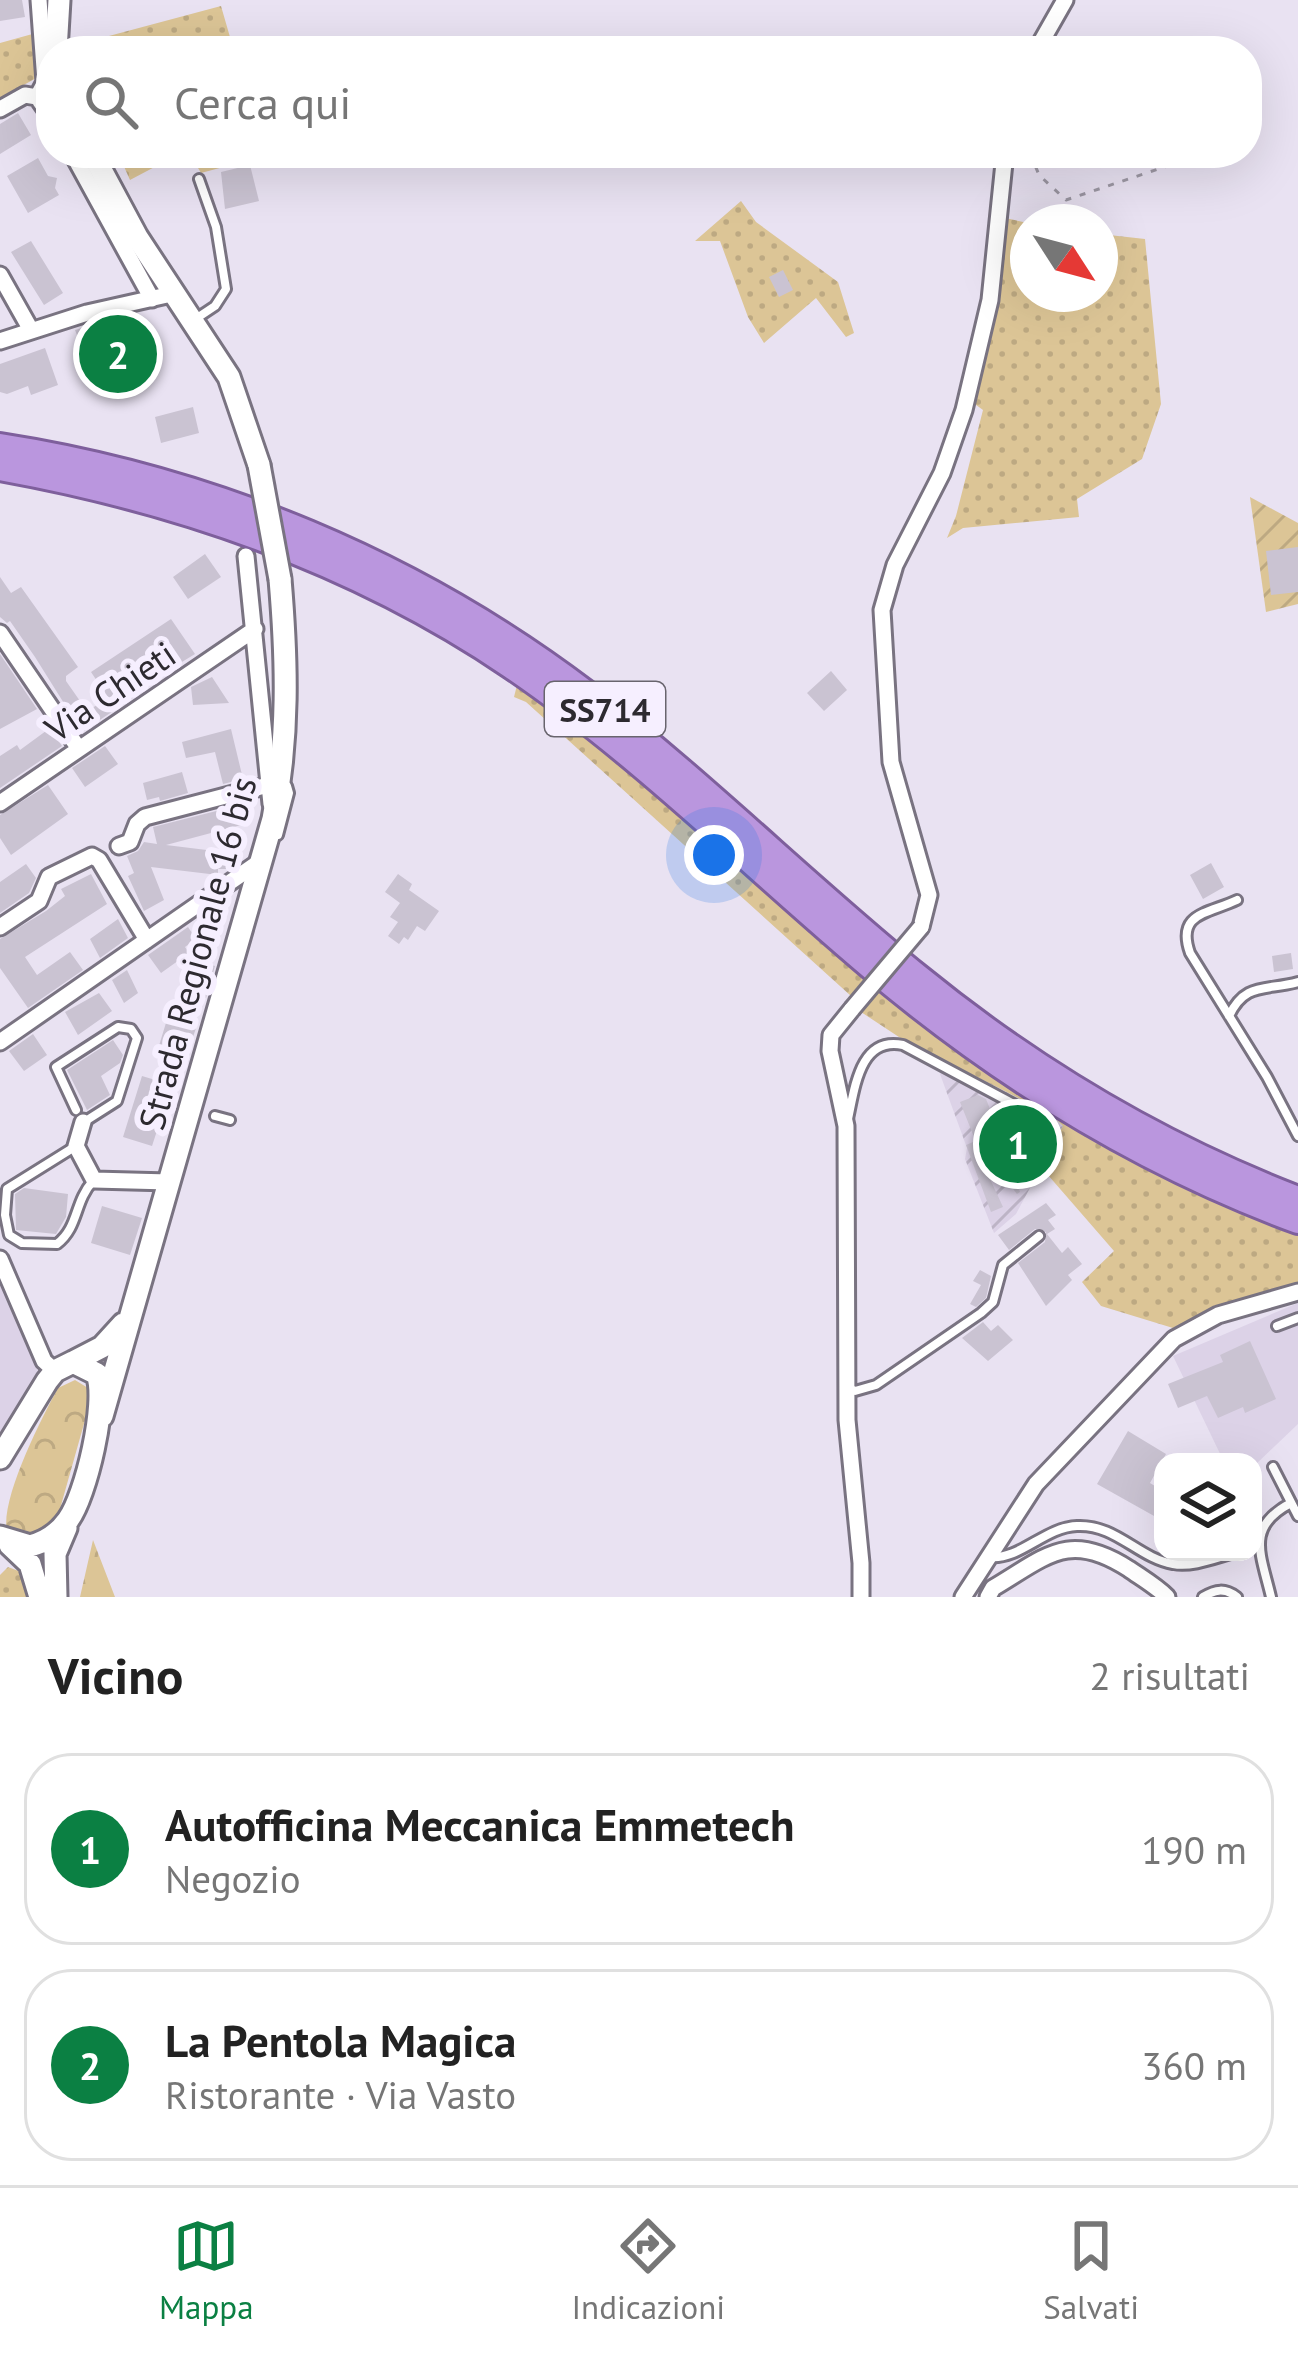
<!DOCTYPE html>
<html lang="it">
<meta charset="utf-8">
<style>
:root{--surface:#fff;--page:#f2f2f2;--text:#222;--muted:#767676;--line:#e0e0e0;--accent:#0b8043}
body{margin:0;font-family:"PT Sans",sans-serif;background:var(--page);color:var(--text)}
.controls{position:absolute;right:36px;bottom:36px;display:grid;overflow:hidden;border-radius:24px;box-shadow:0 12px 48px #0002}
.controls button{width:108px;height:108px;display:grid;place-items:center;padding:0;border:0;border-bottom:3px solid var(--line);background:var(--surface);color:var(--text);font:60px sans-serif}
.compass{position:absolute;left:1010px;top:204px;width:108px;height:108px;border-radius:50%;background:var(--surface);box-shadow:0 12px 48px #0002;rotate:126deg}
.you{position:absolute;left:714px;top:855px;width:42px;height:42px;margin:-30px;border:9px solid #fff;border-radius:50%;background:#1a73e8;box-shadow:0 0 0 18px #1a73e833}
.badge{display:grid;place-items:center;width:78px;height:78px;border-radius:50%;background:var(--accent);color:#fff;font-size:39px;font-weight:700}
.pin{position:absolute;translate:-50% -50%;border:6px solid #fff;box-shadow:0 3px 12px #0006}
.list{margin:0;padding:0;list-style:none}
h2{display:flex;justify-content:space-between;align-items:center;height:156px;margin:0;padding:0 48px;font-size:51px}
h2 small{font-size:39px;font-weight:400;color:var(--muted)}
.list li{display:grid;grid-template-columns:78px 1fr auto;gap:36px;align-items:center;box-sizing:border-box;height:192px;margin:0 24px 24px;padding:0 24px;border:3px solid var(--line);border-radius:48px}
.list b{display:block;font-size:45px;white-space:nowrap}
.list p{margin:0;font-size:39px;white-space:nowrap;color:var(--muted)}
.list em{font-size:39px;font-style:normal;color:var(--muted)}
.icon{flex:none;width:66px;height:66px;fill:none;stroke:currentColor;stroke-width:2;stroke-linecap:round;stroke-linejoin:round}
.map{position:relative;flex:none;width:1298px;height:1597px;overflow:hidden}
.search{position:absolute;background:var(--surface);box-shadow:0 12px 48px #0002;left:36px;right:36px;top:36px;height:132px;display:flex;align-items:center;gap:30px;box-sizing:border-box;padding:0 42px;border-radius:48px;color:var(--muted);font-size:45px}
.sheet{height:588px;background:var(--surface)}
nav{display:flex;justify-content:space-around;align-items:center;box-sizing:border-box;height:168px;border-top:3px solid var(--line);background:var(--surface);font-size:33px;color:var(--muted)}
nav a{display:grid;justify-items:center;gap:6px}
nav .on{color:var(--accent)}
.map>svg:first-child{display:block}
</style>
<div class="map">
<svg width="1298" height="1597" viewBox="0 0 1298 1597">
<defs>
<pattern id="industrial-furrows" width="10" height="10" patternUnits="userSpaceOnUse" patternTransform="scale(3)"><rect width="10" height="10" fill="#dcd2e7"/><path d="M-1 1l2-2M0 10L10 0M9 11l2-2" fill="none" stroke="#bdb4c6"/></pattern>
<pattern id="grass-dots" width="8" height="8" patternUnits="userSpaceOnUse" patternTransform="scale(3)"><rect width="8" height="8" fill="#dcc596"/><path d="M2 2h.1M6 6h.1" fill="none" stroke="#bda982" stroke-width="1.8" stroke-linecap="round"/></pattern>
<pattern id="forest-crowns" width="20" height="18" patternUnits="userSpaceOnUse" patternTransform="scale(3)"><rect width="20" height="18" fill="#dcc596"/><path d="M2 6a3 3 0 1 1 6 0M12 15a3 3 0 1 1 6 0" fill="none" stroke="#bda982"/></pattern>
<pattern id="garden-furrows" width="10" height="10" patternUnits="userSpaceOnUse" patternTransform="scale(3)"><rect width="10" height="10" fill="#dcc596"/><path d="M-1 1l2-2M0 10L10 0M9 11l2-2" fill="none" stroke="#bda982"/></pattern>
</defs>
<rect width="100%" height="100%" fill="#e9e2f2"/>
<path fill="#dcd2e7" d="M0,1277L38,1371L0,1442Z
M1298,1303V1424L1253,1467V1462H1224L1173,1356Z"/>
<path fill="url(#industrial-furrows)" d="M948,1062L1052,1115L1063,1126L1016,1214L994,1233L965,1159L967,1148L940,1074Z"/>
<path fill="url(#grass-dots)" d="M221,6L234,51H81L79,44Z
M36,33L40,76L0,98V43Z
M118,153H264V156L201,173L191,156L181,153L130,180Z
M741,201L756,222L838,282L854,333L846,337L816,298L764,343L748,317L720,241H695Z
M1005,218L1028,223V294H1100V234L1145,239L1161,404L1142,459L1077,499L1079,517L963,528L947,538L956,516L983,410L972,402L996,310Z
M518,681L647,780L867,978L851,996L526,702L514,697Z
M880,989C941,1046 1015,1084 1086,1125C1156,1165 1223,1206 1298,1233V1284L1217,1307L1173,1328L1101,1306L1082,1282L1114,1251L1041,1167L1063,1126L1052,1115L902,1039L861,1012Z
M8,1567L24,1573L33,1597H0V1575Z"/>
<path fill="url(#forest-crowns)" d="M75,1380L88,1388L91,1399L56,1523L39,1538L7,1532C0,1500 40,1421 58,1388Z
M93,1540L115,1597H80Z"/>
<path fill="url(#garden-furrows)" d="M1250,497L1298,523V604L1266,612Z"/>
<path fill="#cac3d2" d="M0,0H22L25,17L0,21Z
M18,113L31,135L0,154V124Z
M38,158L48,176L57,178L55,188L59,195L28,213L7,176Z
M250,165L259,201L225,209L221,172Z
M31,241L63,293L44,305L11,252Z
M783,270L793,290L779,297L769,277Z
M98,323L104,344L117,340L125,364L133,361L140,383L101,396L75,330Z
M45,348L58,385L31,395L28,386L7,394L0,392V364Z
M193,407L199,433L161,443L155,417Z
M1298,547V592L1271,595L1266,551Z
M205,554L221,577L188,599L173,577Z
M0,577L11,593L21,587L78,667L66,676V681L87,711L102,702L103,690L91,672L171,619L195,654L131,693L134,697L82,732L35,657L10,621L7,623L0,617Z
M0,654L37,709L0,729Z
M831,671L847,690L824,711L807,693Z
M212,677L229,703L193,705L191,687Z
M50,728L62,746L0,788V756L17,745L20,750Z
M231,729L243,779L223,784L215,752L186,758L182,742Z
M105,746L118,764L85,787L72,768Z
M182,772L188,793L160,801L159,797L147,800L143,783Z
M48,785L68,814L11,855L0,838V815Z
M236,806L241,825L166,845L231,853L229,869H218V875L151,867L164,900L144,911L128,876L134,873L127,856L138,851L144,842L157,844L153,827Z
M1211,863L1224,887L1203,899L1190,875Z
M26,864L36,878L29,893L0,913V882Z
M91,874L107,904L25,957L37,975L70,952L83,970L28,1008L0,968V939L46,911L65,896L61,889Z
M398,874L412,884L409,890L439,911L425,931L417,926L408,940L404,937L399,944L388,936L398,922L390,917L400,903L385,892Z
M118,919L128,938L100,958L90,939Z
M188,927L196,939L185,947L189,953L161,973L148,955Z
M1291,953L1293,969L1274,972L1272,956Z
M191,959L215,966L206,998L181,990Z
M127,970L138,993L124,1003L112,980Z
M99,993L112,1011L78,1035L65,1012Z
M169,1013L198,1022L186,1058L158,1049Z
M33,1034L47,1055L24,1071L9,1051Z
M113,1040L123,1055L120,1063L101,1076L110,1095L87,1110L67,1070Z
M142,1076L172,1085L152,1146L123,1137Z
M978,1095L986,1099L990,1109L1003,1108L1008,1120L1019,1116L1033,1150L1007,1161L1020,1192L1017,1194L976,1142L960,1102Z
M973,1142L1003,1207L991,1212L966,1145Z
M24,1188L68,1194L66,1217L56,1234L16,1230L15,1194Z
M1046,1203L1056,1215L1048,1220L1055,1229L1047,1234L1062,1253L1068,1247L1082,1264L1068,1275L1072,1280L1046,1306L1018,1263L1045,1242L1046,1232L1035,1229L1009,1250L998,1235Z
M102,1206L142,1218L130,1255L91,1243Z
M980,1270L991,1276L986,1298L976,1307L970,1304L981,1285L973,1281Z
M983,1322L991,1331L998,1325L1013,1340L988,1361L962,1338Z
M1250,1341L1276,1399L1245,1413L1243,1407L1218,1418L1207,1396L1178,1408L1168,1384L1223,1362L1220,1355Z
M1128,1431L1166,1454L1150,1483L1163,1491V1521L1097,1484Z"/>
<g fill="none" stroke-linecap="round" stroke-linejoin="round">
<defs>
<path id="service" d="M194,320L215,306L226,289L216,227L199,179
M278,835L289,793L287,786
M1237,900C1207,914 1176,913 1190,953L1267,1077L1298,1136
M1229,1016C1245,982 1265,991 1298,982
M76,1110L56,1067L118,1027L131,1029L137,1038L117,1101L84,1122
M215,1116L230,1120
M848,1119C855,1087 860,1036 903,1045L1021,1108
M76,1146L7,1189L5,1215L9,1235L22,1243L57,1244C79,1227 74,1202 93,1181
M1277,1326L1298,1318
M849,1388L855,1391L876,1385L981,1313L993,1302L1003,1265L1039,1236
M1273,1467L1298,1516
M990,1557C1020,1560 1045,1527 1077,1526C1116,1524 1138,1558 1173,1564C1193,1568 1218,1557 1238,1552
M1203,1597C1216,1589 1225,1588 1237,1597
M1271,1597C1261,1554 1245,1527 1291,1503"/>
<path id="minor" d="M1036,51L1065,0
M37,97L45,82L39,0
M37,97L51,117
M0,109L25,95L37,97
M72,153L152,299
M0,275L31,330
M0,341L87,313L176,293
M246,556L271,804
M0,633L79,749
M0,803L255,629
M119,846L130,842L137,824L145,817L268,785
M0,927L39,901L49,877L92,856L99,860L147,940
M921,927L929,895L891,762L882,610L895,565L942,473L964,410L990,300L1005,153
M852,1009L831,1035L830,1051L846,1126L847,1420L861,1563V1597
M0,1042L262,860
M83,1122L76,1146L94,1180L169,1182
M0,1259L44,1361L55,1371
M963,1597L1036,1484L1174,1339L1218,1315L1298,1292
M988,1597L993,1588C1047,1556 1069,1530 1129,1569C1142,1578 1156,1586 1167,1597"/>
<path id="secondary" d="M56,51L59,0
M92,153L137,237L229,377L259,465
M73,1362L102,1347L123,1324
M102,1416L273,819C289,738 287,661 280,579
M0,1458L47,1381L55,1371L73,1362L97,1374C108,1402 86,1496 68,1520C58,1534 46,1542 30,1546L0,1537
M10,1545L30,1564L40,1597
M56,1597L55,1554L66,1528"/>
<path id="trunk" d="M0,446C212,479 415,563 586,693C701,781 804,884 917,976C1031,1069 1160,1146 1298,1199
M0,468C183,501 356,561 511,666C651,761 769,884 900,991C1019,1087 1154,1168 1298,1221"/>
</defs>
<use href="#service" stroke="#797381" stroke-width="14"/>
<use href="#minor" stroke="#797381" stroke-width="21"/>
<use href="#secondary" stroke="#797381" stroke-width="27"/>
<use href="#trunk" stroke="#7e5f9c" stroke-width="30"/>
<path stroke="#9d98a4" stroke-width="3" stroke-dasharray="6 9" stroke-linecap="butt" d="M1247,128L1261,115
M1030,153L1039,175L1066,200L1206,153"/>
<use href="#service" stroke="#fff" stroke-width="8"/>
<use href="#minor" stroke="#fff" stroke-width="15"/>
<use href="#secondary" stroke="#fff" stroke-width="21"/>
<use href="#trunk" stroke="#ba96de" stroke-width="24"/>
<defs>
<path id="minor-bridge" d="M852,1009L921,927"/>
<path id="secondary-bridge" d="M259,465L280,579"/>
</defs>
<use href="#minor-bridge" stroke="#797381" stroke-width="21" stroke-linecap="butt"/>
<use href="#secondary-bridge" stroke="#797381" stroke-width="27" stroke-linecap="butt"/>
<use href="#minor-bridge" stroke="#fff" stroke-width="15"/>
<use href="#secondary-bridge" stroke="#fff" stroke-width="21"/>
</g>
<g text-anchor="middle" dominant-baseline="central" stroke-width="12" stroke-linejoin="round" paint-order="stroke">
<rect fill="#f6efff" stroke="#69656e" stroke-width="3" x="545" y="682" width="120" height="54" rx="9"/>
<g font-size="33" font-weight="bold" fill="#2d2a30">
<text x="605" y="709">SS714</text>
</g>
<g font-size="36" fill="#2d2a30" stroke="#f6efff">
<text transform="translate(110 691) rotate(-34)">Via Chieti</text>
<text transform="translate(197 953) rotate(-75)">Strada Regionale 16 bis</text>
</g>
</g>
</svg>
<div class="controls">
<button><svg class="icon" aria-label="layers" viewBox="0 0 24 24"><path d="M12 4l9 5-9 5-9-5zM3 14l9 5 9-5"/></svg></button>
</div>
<svg class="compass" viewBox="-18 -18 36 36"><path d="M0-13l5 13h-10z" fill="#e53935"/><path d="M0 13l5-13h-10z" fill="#767676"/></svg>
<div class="you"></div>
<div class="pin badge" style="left:1018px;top:1144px">1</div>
<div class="pin badge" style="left:118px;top:354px">2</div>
<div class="search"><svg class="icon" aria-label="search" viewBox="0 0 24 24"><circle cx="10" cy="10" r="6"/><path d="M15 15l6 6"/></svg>Cerca qui</div>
</div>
<section class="sheet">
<h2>Vicino<small>2 risultati</small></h2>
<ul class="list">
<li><span class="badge">1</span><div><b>Autofficina Meccanica Emmetech</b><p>Negozio</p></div><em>190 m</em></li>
<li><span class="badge">2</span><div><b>La Pentola Magica</b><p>Ristorante · Via Vasto</p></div><em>360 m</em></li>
</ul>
</section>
<nav>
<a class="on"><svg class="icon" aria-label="map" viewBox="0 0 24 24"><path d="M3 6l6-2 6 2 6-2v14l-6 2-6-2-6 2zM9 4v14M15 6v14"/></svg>Mappa</a>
<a><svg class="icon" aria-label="directions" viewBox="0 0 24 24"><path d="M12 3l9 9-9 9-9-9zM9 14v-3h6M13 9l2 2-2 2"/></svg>Indicazioni</a>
<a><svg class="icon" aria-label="saved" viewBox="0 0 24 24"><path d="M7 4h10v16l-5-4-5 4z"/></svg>Salvati</a>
</nav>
